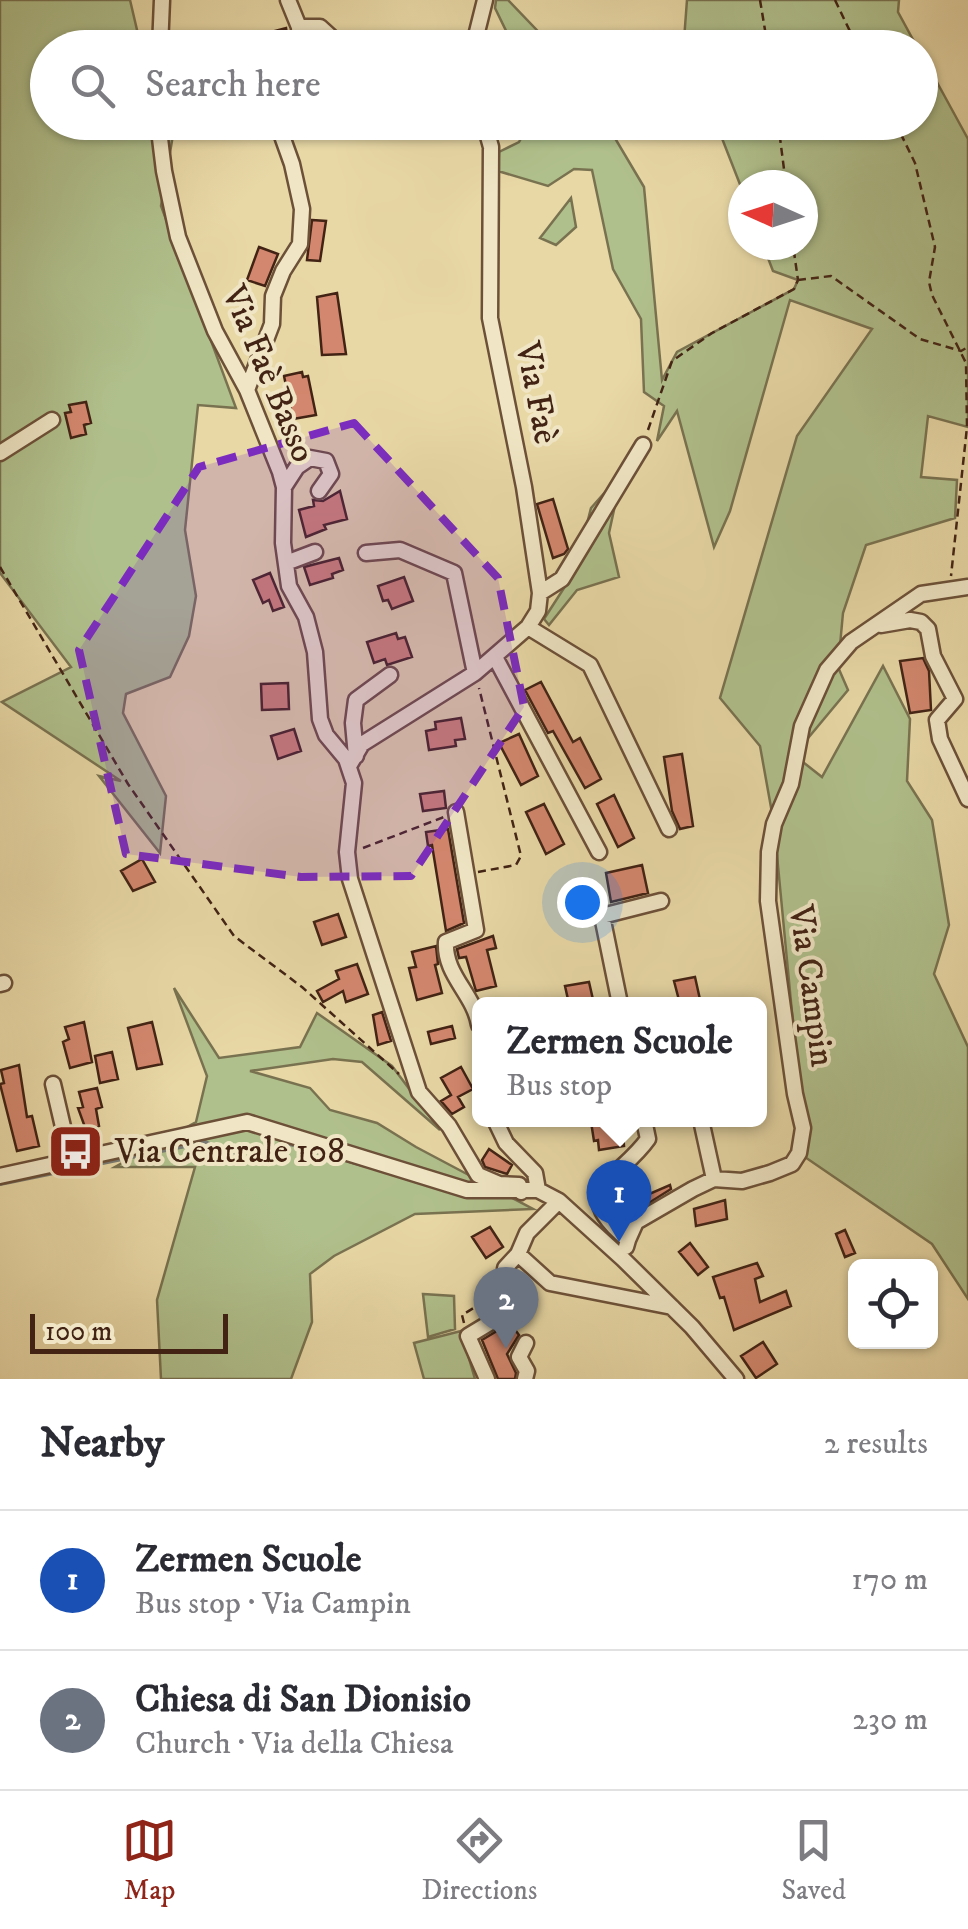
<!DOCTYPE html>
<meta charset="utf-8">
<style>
:root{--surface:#fff;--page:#f2f2f3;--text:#2b2b33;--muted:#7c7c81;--line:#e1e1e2;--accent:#8f2418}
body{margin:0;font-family:"IM FELL DW Pica",serif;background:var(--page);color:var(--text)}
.controls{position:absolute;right:30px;bottom:30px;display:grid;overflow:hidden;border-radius:15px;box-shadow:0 2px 8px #0004}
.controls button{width:90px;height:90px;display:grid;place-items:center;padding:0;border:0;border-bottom:2px solid var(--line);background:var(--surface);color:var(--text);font:50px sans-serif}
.compass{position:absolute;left:728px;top:170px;width:90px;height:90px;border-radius:50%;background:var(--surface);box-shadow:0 2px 8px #0004;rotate:273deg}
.scale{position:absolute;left:30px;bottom:25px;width:198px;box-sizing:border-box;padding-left:10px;border:5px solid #422314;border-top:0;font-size:28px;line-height:35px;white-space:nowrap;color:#422314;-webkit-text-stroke:8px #f0e6c5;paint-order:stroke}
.you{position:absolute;left:582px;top:902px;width:35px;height:35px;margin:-25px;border:8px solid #fff;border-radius:50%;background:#1a73e8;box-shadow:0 0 0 15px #1a73e833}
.badge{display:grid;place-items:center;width:65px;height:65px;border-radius:50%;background:var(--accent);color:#fff;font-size:32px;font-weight:700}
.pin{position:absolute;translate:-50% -82px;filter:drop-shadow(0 2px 5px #0008)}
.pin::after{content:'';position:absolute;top:52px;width:35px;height:30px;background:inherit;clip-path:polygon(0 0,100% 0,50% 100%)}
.popup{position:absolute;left:472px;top:997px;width:295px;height:130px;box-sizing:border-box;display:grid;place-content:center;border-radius:15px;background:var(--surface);filter:drop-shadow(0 2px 8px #0005);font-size:32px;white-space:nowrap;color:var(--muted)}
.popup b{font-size:38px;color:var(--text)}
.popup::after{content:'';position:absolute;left:50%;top:100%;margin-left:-20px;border:20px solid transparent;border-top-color:var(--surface)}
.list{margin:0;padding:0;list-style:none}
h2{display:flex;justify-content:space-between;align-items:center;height:130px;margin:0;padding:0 40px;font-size:42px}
h2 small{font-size:32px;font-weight:400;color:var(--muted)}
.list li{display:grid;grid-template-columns:65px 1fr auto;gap:30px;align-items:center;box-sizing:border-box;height:140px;padding:0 40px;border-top:2px solid var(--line)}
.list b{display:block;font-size:38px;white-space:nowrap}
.list p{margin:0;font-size:32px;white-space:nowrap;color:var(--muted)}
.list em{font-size:32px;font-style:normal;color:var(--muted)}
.icon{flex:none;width:55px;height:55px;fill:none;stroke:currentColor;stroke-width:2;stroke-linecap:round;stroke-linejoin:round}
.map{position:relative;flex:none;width:968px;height:1379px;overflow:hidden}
.search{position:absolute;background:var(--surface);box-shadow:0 2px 8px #0004;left:30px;right:30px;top:30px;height:110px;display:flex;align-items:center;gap:25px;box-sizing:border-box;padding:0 35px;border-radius:55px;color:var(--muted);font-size:38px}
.sheet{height:410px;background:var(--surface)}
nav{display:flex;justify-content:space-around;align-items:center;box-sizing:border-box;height:140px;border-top:2px solid var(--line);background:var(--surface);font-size:28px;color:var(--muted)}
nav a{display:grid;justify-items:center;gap:5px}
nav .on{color:var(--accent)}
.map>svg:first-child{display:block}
</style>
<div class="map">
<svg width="968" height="1379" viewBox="0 0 968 1379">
<rect width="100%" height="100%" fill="#e8d8a6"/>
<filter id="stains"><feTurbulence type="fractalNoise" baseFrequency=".002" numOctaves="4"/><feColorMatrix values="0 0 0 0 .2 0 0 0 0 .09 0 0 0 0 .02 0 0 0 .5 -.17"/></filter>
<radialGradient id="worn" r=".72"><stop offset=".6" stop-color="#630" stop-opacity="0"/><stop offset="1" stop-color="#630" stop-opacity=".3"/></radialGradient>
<path fill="#b0c08c" stroke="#797250" stroke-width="2.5" d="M0,0H130L141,47L48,48V122L175,123L161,206L236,408L198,405L185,530L196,596L189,636L170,677L126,694L123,713L166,796L160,853L99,776L121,781L2,702L71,667L0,573Z
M496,0H508L553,47H514L495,8Z
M687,0H899L898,12L917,47H687L684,40Z
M921,53L968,139V427L928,416L921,477L957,480L955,518L866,545L843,613L838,667L848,690L794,755L822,777L883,666L910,719L907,781L932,820L949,925L934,974L968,1047V1299L932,1244L799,1153L803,1128L774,824L760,746L720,698L797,436L872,329L790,300L730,511L714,547L677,411L657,441L664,406L644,392L641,319L613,269L592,170L574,169L548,186L498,171L499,152L519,142L525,131L522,123H606L644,187L662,380L677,352L794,289L798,280L773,271L763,245H803V185H743V192L716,123L920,122Z
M571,198L576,227L556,245L540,238Z
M622,473L609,533L619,577L577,590L549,625L544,619L575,571L591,508Z
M174,988L219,1058L300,1047L317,1013L392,1066L440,1130L362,1062L333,1059L250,1071L310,1088L330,1110L377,1123L416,1147L533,1209L415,1214L334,1256L310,1274L312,1322L291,1379H161L157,1300L195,1167H115L196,1122L207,1076Z
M423,1294L454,1296L455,1329L428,1337Z
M461,1331L475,1379H424L414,1343Z"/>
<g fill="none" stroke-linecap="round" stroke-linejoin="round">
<path stroke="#797b74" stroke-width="4" d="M0,1184L205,1142L234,1154L290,1144L366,1166"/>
</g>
<path fill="#d3876e" stroke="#422314" stroke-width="2.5" d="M286,28L289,48H263L260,35Z
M312,220L326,221L320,261L307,260Z
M259,247L278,254L265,286L247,280Z
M337,293L346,354L322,355L317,297Z
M302,372L303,377L308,376L316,415L293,419L284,376Z
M86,402L91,423L84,425L86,434L71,438L65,413L71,412L69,405Z
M340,491L347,519L324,525L326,529L306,537L299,510L314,506L313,500L323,501Z
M553,499L568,549L564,554L553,558L537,504Z
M339,558L343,570L332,574L333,578L310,585L304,567Z
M270,573L284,607L273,611L269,600L263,603L253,580Z
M404,577L413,601L392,609L388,600L383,601L378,586Z
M396,633L398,639L405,637L412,657L387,665L385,659L374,663L367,642Z
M923,658L929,671L931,710L910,713L900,661Z
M541,682L573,742L580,738L601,779L585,788L553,731L548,733L525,690Z
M288,683L289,709L262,710L261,684Z
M461,718L465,739L455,740L456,746L429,750L426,731L436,729L435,722Z
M294,729L301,751L278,759L271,736Z
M519,734L538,776L521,785L499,743Z
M682,754L693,826L680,829L672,811L664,757Z
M444,791L446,808L423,811L420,794Z
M614,795L634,838L618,847L597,804Z
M544,804L564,844L546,854L526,812Z
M448,829L464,923L446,931L432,845L428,846L426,832Z
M142,859L155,882L133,891L121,871Z
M642,865L648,893L611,902L606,873Z
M338,914L346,937L322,945L314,922Z
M493,936L496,948L487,950L496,986L476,991L466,957L459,958L457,949Z
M436,946L438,964L435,965L442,993L417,1000L409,968L416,967L412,952Z
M357,964L368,994L346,1002L343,991L323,1002L317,991L339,979L336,971Z
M695,977L701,1004H680L674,981Z
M589,982L594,1004H569L565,986Z
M382,1012L391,1041L378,1045L373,1015Z
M84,1022L92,1062L70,1068L63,1042L69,1039L65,1027Z
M152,1022L162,1064L137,1069L128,1028Z
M452,1026L455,1038L431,1044L428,1032Z
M112,1052L118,1079L100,1083L95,1056Z
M19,1065L27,1117L32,1116L39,1146L17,1151L0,1084L4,1083L1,1070Z
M461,1067L473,1089L458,1097L464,1107L452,1114L441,1101L451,1095L441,1078Z
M97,1088L102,1107L96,1109L99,1126L86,1130L78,1108L83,1107L79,1092Z
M622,1120L624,1146L599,1150L598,1140L594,1141L591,1122Z
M489,1149L512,1165L507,1174L485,1167L482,1160Z
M670,1185L671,1189L625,1218L619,1207Z
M725,1200L727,1219L696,1226L694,1209Z
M490,1227L503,1247L486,1258L472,1237Z
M845,1230L855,1253L845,1257L836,1234Z
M690,1243L708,1267L698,1275L679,1252Z
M757,1263L763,1276L755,1279L760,1302L786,1291L791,1306L734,1330L724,1297L720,1298L713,1277Z
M517,1286L528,1302L516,1310L499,1298Z
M510,1323L519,1335L507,1354L516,1373L515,1379H498L482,1340Z
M763,1342L777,1364L756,1378L741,1356Z"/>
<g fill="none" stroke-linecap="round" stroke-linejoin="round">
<defs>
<path id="minor" d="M288,0L299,27L300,48
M299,27H320L343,48
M160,48L162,0
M473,48L485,0
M158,122L164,171L178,237L215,331L247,390L280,472L284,487L283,543L289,586L306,617L315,652L320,719L326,735L346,759L354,783L347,852L350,879L419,1092L449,1126L478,1175L499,1184L519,1185L521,1192
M247,390L272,324L273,296L283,271L300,244L302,209L292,164L277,122
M0,453L52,420
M284,487L297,467L310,458L326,461L331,474L319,491
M366,553L400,550L454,573L475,673
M286,563L315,552
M540,593L562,579L643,445
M881,625L910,620L921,622L928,629L933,656L955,699L937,720L940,739L968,799
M528,627L590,665L669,829
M495,657L599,852
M356,756L353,723L356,700L390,675
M349,766L362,744L475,673L528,627L538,611L540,593L524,487L490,318L491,147L484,122
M456,812L476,930L446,942C444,975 474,994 479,1025
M0,984L4,983
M620,1004L602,916L661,901
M53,1084L71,1161
M495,1120L506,1143L535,1173L538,1190
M701,1120L714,1179
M0,1176L247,1122L467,1190H538L559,1201L623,1259L692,1327L736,1379
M628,1240L636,1222L693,1189L714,1179L742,1181L770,1173L792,1164L799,1153L803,1128L795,1094L768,901L769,852L774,824L791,784L802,726L827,670L851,642L921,594L968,587
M626,1247L628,1240C567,1189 618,1181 648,1139L644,1120
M518,1254L550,1283L672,1307
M505,1268L518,1254L527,1233L559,1201
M487,1379L468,1336L506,1313
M525,1379L527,1371L519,1357L526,1343"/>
</defs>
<use href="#minor" stroke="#6c5038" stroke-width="19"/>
<path stroke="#422314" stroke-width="2.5" stroke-dasharray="8 5" stroke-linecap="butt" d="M760,0L768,48
M835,0L858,48
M778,122L786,185
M895,122L915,163L935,247L929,282L932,295L966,363L967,427L951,576
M798,280L831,276L920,339L961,351L968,347
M648,430L672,361L712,333L794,289L798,280L793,245
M0,567L128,784L234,936L302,987L399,1074
M363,848L444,817
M478,872L516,865L521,856L479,688
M464,1323L462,1315L482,1303L499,1277"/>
<use href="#minor" stroke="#f0e6c5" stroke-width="14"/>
</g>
<path fill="#7b2cbf" fill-opacity="0.2" stroke="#7b2cbf" stroke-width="8" stroke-dasharray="20 12" stroke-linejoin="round" d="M354,423L498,578L524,707L411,876L301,877L126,854L79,650L199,467Z"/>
<defs>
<symbol id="bus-square" viewBox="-11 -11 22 22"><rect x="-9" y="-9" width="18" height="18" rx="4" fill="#8f2418" stroke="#f0e6c5"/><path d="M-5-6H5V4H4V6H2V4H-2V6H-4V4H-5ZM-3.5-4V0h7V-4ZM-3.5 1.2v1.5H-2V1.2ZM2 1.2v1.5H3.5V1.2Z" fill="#fff"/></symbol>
</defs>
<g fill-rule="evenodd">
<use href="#bus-square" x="44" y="1120" width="63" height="63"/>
</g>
<g text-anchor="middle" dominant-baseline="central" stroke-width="8" stroke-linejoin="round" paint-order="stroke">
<g font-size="35" fill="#422314" stroke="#f0e6c5">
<text transform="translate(268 374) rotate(67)">Via Faè Basso</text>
<text transform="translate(536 393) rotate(79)">Via Faè</text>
<text transform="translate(811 986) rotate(82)">Via Campin</text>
</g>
<g font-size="35" fill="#422314" stroke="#f0e6c5" text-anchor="start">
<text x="115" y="1152">Via Centrale 108</text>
</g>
</g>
<rect width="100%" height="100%" filter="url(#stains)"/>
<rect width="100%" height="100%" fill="url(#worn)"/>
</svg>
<div class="controls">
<button><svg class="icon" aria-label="locate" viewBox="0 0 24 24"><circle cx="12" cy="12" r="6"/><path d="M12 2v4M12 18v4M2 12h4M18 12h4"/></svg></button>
</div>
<svg class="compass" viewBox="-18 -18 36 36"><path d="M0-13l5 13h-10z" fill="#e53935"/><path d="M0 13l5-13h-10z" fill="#7c7c81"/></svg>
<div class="scale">100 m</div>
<div class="you"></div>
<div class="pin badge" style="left:619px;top:1242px;background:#1a4fb4">1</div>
<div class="popup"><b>Zermen Scuole</b>Bus stop</div>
<div class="pin badge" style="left:506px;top:1349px;background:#6b7280">2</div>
<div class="search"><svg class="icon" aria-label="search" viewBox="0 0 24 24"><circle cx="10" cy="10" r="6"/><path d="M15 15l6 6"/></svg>Search here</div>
</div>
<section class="sheet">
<h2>Nearby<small>2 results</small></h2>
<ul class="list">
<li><span class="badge" style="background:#1a4fb4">1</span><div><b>Zermen Scuole</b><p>Bus stop · Via Campin</p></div><em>170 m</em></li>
<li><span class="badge" style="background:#6b7280">2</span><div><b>Chiesa di San Dionisio</b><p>Church · Via della Chiesa</p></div><em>230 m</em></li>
</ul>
</section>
<nav>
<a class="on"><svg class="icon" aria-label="map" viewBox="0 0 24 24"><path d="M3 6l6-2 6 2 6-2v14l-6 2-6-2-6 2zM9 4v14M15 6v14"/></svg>Map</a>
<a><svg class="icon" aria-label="directions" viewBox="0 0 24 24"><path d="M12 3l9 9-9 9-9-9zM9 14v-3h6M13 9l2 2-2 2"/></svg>Directions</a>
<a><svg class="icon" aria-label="saved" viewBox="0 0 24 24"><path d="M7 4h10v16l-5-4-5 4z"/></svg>Saved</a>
</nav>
